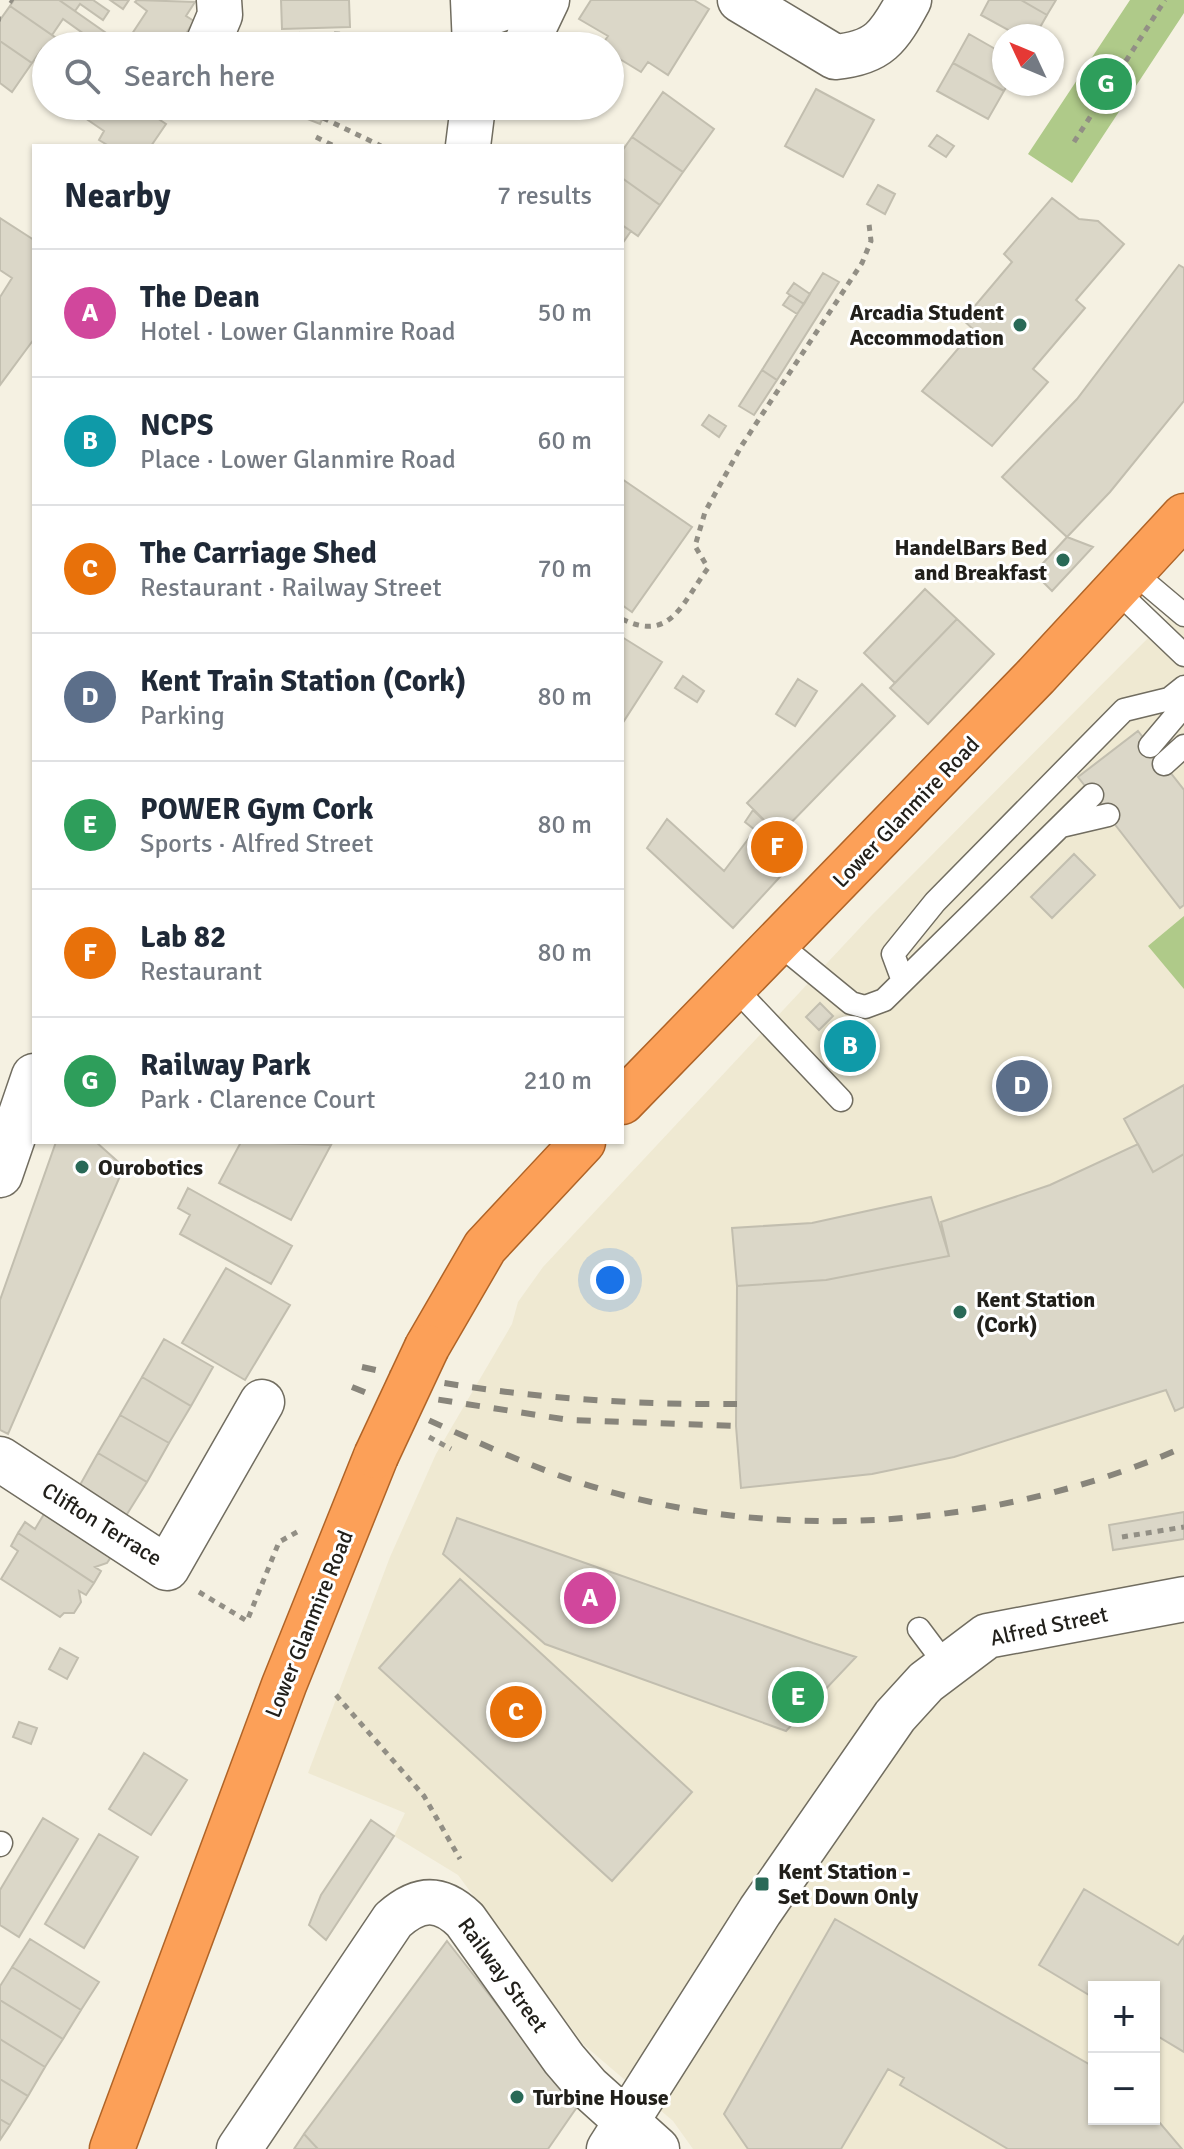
<!DOCTYPE html>
<meta charset="utf-8">
<style>
:root{--surface:#fff;--page:#f2f2f3;--text:#1f2937;--muted:#747a83;--line:#e0e1e3;--accent:#b45309}
body{margin:0;font-family:Signika,sans-serif;background:var(--page);color:var(--text)}
.controls{position:absolute;right:24px;bottom:24px;display:grid;overflow:hidden;border-radius:0px;box-shadow:0 2px 6px #0004}
.controls button{width:72px;height:72px;display:grid;place-items:center;padding:0;border:0;border-bottom:2px solid var(--line);background:var(--surface);color:var(--text);font:40px sans-serif}
.compass{position:absolute;left:992px;top:24px;width:72px;height:72px;border-radius:50%;background:var(--surface);box-shadow:0 2px 6px #0004;rotate:314deg}
.you{position:absolute;left:610px;top:1280px;width:28px;height:28px;margin:-20px;border:6px solid #fff;border-radius:50%;background:#1a73e8;box-shadow:0 0 0 12px #1a73e833}
.badge{display:grid;place-items:center;width:52px;height:52px;border-radius:50%;background:var(--accent);color:#fff;font-size:26px;font-weight:700}
.pin{position:absolute;translate:-50% -50%;border:4px solid #fff;box-shadow:0 2px 8px #0006}
.list{margin:0;padding:0;list-style:none}
h2{display:flex;justify-content:space-between;align-items:center;height:104px;margin:0;padding:0 32px;font-size:34px}
h2 small{font-size:26px;font-weight:400;color:var(--muted)}
.list li{display:grid;grid-template-columns:52px 1fr auto;gap:24px;align-items:center;box-sizing:border-box;height:128px;padding:0 32px;border-top:2px solid var(--line)}
.list b{display:block;font-size:30px;white-space:nowrap}
.list p{margin:0;font-size:26px;white-space:nowrap;color:var(--muted)}
.list em{font-size:26px;font-style:normal;color:var(--muted)}
.icon{flex:none;width:44px;height:44px;fill:none;stroke:currentColor;stroke-width:2;stroke-linecap:round;stroke-linejoin:round}
.map{position:relative;flex:none;width:1184px;height:2149px;overflow:hidden}
.search{position:absolute;background:var(--surface);box-shadow:0 2px 6px #0004;left:32px;top:32px;width:592px;height:88px;display:flex;align-items:center;gap:20px;box-sizing:border-box;padding:0 28px;border-radius:44px;color:var(--muted);font-size:30px}
.panel{position:absolute;background:var(--surface);box-shadow:0 2px 6px #0004;left:32px;top:144px;width:592px;height:1000px;border-radius:0px}
.map>svg:first-child{display:block}
</style>
<div class="map">
<svg width="1184" height="2149" viewBox="0 0 1184 2149">
<rect width="100%" height="100%" fill="#f5f1e2"/>
<path fill="#efe9d2" fill-rule="evenodd" d="M1184,602V2149H693L673,2121L584,2045L458,1875L394,1836L405,1813L308,1773L390,1557L436,1454L512,1324L518,1302L543,1267L871,916ZM1094,1987H1154V2119H1094Z"/>
<path fill="#afca89" d="M1130,0H1184V13L1072,183L1028,154Z
M1184,916V989L1148,946Z"/>
<path fill="#dbd7c8" stroke="#c2beaf" stroke-width="2" d="M14,0H59L109,35L101,46L63,19L52,35L10,6Z
M59,0H93L109,11L103,20L80,4L75,11Z
M110,0H129L123,9Z
M137,0L195,2L186,16L194,21L178,46H124L147,11L135,2Z
M281,0H349L350,27L282,29Z
M591,0H694L709,9L668,75L648,62L641,72L610,53V46H601L608,36L579,19Z
M989,0H1021L1047,15L1035,36H1019L981,15Z
M1021,0H1056L1047,15Z
M10,6L52,35L68,46H46V52L42,49L32,63L0,41V20Z
M300,33L333,46H295Z
M969,34L1004,54V84H1008L1004,91L953,63Z
M0,41L32,63L12,92L0,83Z
M953,63L1004,91L988,119L937,91Z
M816,89L874,120L843,177L785,146Z
M663,92L714,129L683,172L632,137Z
M88,106H139L166,124L151,146H109L99,140L104,131L82,116Z
M275,106H328L320,124Z
M937,135L954,146L946,157L929,146Z
M632,137L683,172L660,205L622,178V151Z
M622,178L660,205L638,236L622,225Z
M878,185L895,194L885,214L867,204Z
M1052,198L1079,219L1098,221L1124,244L1076,300L1085,308L1033,369L1048,382L992,446L922,391L974,330L963,320L1012,262L1004,254Z
M0,218L34,240V339L0,385V297L12,278L0,270Z
M622,225L631,231L622,244Z
M1179,265L1184,268V401L1110,492L1067,537L1002,477L1077,399Z
M823,273L839,282L777,380L762,370Z
M794,283L810,294L804,304L787,293Z
M790,295L804,304L797,314L783,305Z
M762,370L777,380L754,415L739,406Z
M709,415L726,426L719,437L702,425Z
M622,479L692,527L632,612L622,605Z
M1067,537L1093,547L1052,591L1034,573Z
M925,589L957,619L895,683L864,653Z
M957,619L994,654L928,724L890,688Z
M622,637L662,662L622,724Z
M683,676L704,691L697,702L675,688Z
M798,679L817,691L795,726L776,714Z
M862,684L895,716L779,835L747,803Z
M1138,731L1184,790V905L1180,908L1078,777Z
M753,810L800,855L733,928L647,848L667,819L724,871L755,830L745,822Z
M1074,854L1095,875L1052,918L1031,897Z
M820,1003L833,1016L819,1030L806,1017Z
M846,1031L865,1050L854,1061L835,1041Z
M1184,1085V1154L1153,1172L1124,1119Z
M56,1142H96L124,1167L8,1434L0,1430V1300Z
M241,1142L331,1145L291,1220L219,1183Z
M1138,1144L1153,1172L1184,1154V1407L1175,1411L1166,1390L954,1457L872,1474L741,1488L736,1426L737,1286L826,1280L949,1256L941,1222L1050,1185Z
M188,1188L292,1246L271,1284L180,1234L190,1215L178,1208Z
M931,1197L949,1256L826,1280L737,1286L732,1228L812,1223Z
M226,1268L290,1305L245,1380L182,1343Z
M164,1339L213,1367L191,1406L142,1377Z
M142,1377L191,1406L169,1443L120,1415Z
M120,1415L169,1443L147,1482L98,1453Z
M98,1453L147,1482L124,1519L76,1492Z
M34,1508L113,1554L107,1563L95,1567L101,1571L94,1583L18,1533L25,1522L35,1529L44,1514Z
M1184,1512V1539L1113,1550L1109,1525Z
M457,1518L813,1643L856,1657L786,1731L545,1644L443,1554Z
M18,1533L94,1583L86,1595L79,1591L81,1602L74,1613H64L60,1617L1,1579L18,1551L11,1546Z
M460,1579L692,1792L612,1881L379,1668Z
M60,1648L78,1658L67,1679L49,1669Z
M19,1722L37,1728L31,1744L13,1737Z
M144,1753L187,1780L151,1835L109,1809Z
M43,1818L78,1839L19,1937L0,1925V1890Z
M371,1820L394,1836L326,1940L309,1925L321,1895Z
M99,1834L138,1857L84,1948L45,1924Z
M1084,1889L1178,1945L1184,1936V2052L1154,2034V1987H1094V1998L1039,1965Z
M835,1919L1094,2067V2119H1154V2116L1182,2149H1008L900,2085L904,2078L888,2069L841,2149H748L724,2114Z
M30,1939L99,1982L81,2010L12,1967Z
M447,1941L577,2107L548,2149H318L304,2134Z
M12,1967L81,2010L63,2039L0,2000V1986Z
M0,2000L63,2039L45,2067L0,2039Z
M0,2039L45,2067L28,2096L0,2079Z
M0,2079L28,2096L10,2125L0,2119Z
M0,2119L10,2125L0,2140Z
M304,2134L318,2149H294Z"/>
<g fill="none" stroke-linecap="round" stroke-linejoin="round">
<defs>
<path id="service" d="M1133,572L1184,615
M1116,590L1184,655
M1150,746L1177,714L1184,695
M1164,764L1184,746
M1061,826L1108,815
M779,944L851,1003L865,1007L884,1000L1092,795
M903,981L893,954L935,902L1124,710L1169,699L1184,687
M734,987L841,1100
M919,1629L946,1665
M0,1845L1,1843"/>
<path id="minor" d="M740,0L835,57C879,53 889,37 909,0
M475,18L506,7L513,0
M207,46L220,15L219,0
M525,46L547,0
M0,1459L167,1568L262,1402"/>
<path id="tertiary" d="M239,2149L393,1920C419,1897 440,1896 465,1920L564,2059L588,2087L657,2149
M609,2149L760,1911L895,1716L926,1682L987,1636L1184,1599"/>
<path id="secondary" d="M473,0L475,46
M468,146L473,106
M0,1175L34,1076"/>
<path id="trunk" d="M622,1102L1036,676L1184,516
M427,1347L485,1247L583,1142
M112,2149L284,1685L376,1456"/>
</defs>
<use href="#service" stroke="#716d60" stroke-width="25"/>
<use href="#minor" stroke="#716d60" stroke-width="47"/>
<use href="#tertiary" stroke="#716d60" stroke-width="47"/>
<use href="#secondary" stroke="#716d60" stroke-width="47"/>
<use href="#trunk" stroke="#b06427" stroke-width="47"/>
<path stroke="#928f85" stroke-width="5" stroke-dasharray="6 6" stroke-linecap="butt" d="M10,0L13,2
M0,19H1
M334,34L433,40
M323,118L381,146
M316,137L334,146
M1074,142L1165,0
M622,619C671,643 682,603 708,568L695,546L705,512L742,445L862,263L871,241L869,224
M429,1437L451,1449
M1122,1537L1184,1527
M199,1592L247,1621L279,1542L297,1532
M336,1695L424,1796L460,1859"/>
<use href="#service" stroke="#fff" stroke-width="22"/>
<use href="#minor" stroke="#fff" stroke-width="44"/>
<use href="#tertiary" stroke="#fff" stroke-width="44"/>
<use href="#secondary" stroke="#fff" stroke-width="44"/>
<use href="#trunk" stroke="#fca058" stroke-width="44"/>
<path stroke="#88857b" stroke-width="6" stroke-dasharray="14 14" stroke-linecap="butt" d="M362,1367C485,1395 611,1405 737,1404
M352,1387C429,1418 502,1457 581,1483C775,1546 998,1529 1184,1447
M383,1391L569,1420L736,1426"/>
<defs>
<path id="trunk-bridge" d="M376,1456L427,1347"/>
</defs>
<use href="#trunk-bridge" stroke="#b06427" stroke-width="47" stroke-linecap="butt"/>
<use href="#trunk-bridge" stroke="#fca058" stroke-width="44"/>
</g>
<g fill="#296957" stroke="#fff" stroke-width="3">
<circle cx="1020" cy="325" r="8"/>
<circle cx="1063" cy="560" r="8"/>
<circle cx="82" cy="1167" r="8"/>
<circle cx="960" cy="1312" r="8"/>
<rect x="754" y="1876" width="16" height="16" rx="4"/>
<circle cx="517" cy="2097" r="8"/>
</g>
<g text-anchor="middle" dominant-baseline="central" stroke-width="6" stroke-linejoin="round" paint-order="stroke">
<g font-size="22" font-weight="bold" fill="#22201b" stroke="#fff" text-anchor="start">
<text x="1004" y="312" text-anchor="end">Arcadia Student<tspan x="1004" dy="25">Accommodation</tspan></text>
<text x="1047" y="547" text-anchor="end">HandelBars Bed<tspan x="1047" dy="25">and Breakfast</tspan></text>
<text x="98" y="1167">Ourobotics</text>
<text x="976" y="1299">Kent Station<tspan x="976" dy="25">(Cork)</tspan></text>
<text x="778" y="1871">Kent Station -<tspan x="778" dy="25">Set Down Only</tspan></text>
<text x="533" y="2097">Turbine House</text>
</g>
<g font-size="22" fill="#22201b" stroke="#fff">
<text transform="translate(906 812) rotate(-46)">Lower Glanmire Road</text>
<text transform="translate(102 1524) rotate(32)">Clifton Terrace</text>
<text transform="translate(309 1624) rotate(-68)">Lower Glanmire Road</text>
<text transform="translate(1049 1626) rotate(-12)">Alfred Street</text>
<text transform="translate(503 1975) rotate(54)">Railway Street</text>
</g>
</g>
</svg>
<div class="controls">
<button>+</button>
<button>−</button>
</div>
<svg class="compass" viewBox="-18 -18 36 36"><path d="M0-13l5 13h-10z" fill="#e53935"/><path d="M0 13l5-13h-10z" fill="#747a83"/></svg>
<div class="you"></div>
<div class="pin badge" style="left:590px;top:1598px;background:#d1479c">A</div>
<div class="pin badge" style="left:850px;top:1046px;background:#0f9aa8">B</div>
<div class="pin badge" style="left:516px;top:1712px;background:#e8710a">C</div>
<div class="pin badge" style="left:1022px;top:1086px;background:#5c6f8a">D</div>
<div class="pin badge" style="left:798px;top:1697px;background:#2e9e5b">E</div>
<div class="pin badge" style="left:777px;top:847px;background:#e8710a">F</div>
<div class="pin badge" style="left:1106px;top:84px;background:#2e9e5b">G</div>
<div class="search"><svg class="icon" aria-label="search" viewBox="0 0 24 24"><circle cx="10" cy="10" r="6"/><path d="M15 15l6 6"/></svg>Search here</div>
<section class="panel">
<h2>Nearby<small>7 results</small></h2>
<ul class="list">
<li><span class="badge" style="background:#d1479c">A</span><div><b>The Dean</b><p>Hotel · Lower Glanmire Road</p></div><em>50 m</em></li>
<li><span class="badge" style="background:#0f9aa8">B</span><div><b>NCPS</b><p>Place · Lower Glanmire Road</p></div><em>60 m</em></li>
<li><span class="badge" style="background:#e8710a">C</span><div><b>The Carriage Shed</b><p>Restaurant · Railway Street</p></div><em>70 m</em></li>
<li><span class="badge" style="background:#5c6f8a">D</span><div><b>Kent Train Station (Cork)</b><p>Parking</p></div><em>80 m</em></li>
<li><span class="badge" style="background:#2e9e5b">E</span><div><b>POWER Gym Cork</b><p>Sports · Alfred Street</p></div><em>80 m</em></li>
<li><span class="badge" style="background:#e8710a">F</span><div><b>Lab 82</b><p>Restaurant</p></div><em>80 m</em></li>
<li><span class="badge" style="background:#2e9e5b">G</span><div><b>Railway Park</b><p>Park · Clarence Court</p></div><em>210 m</em></li>
</ul>
</section>
</div>
